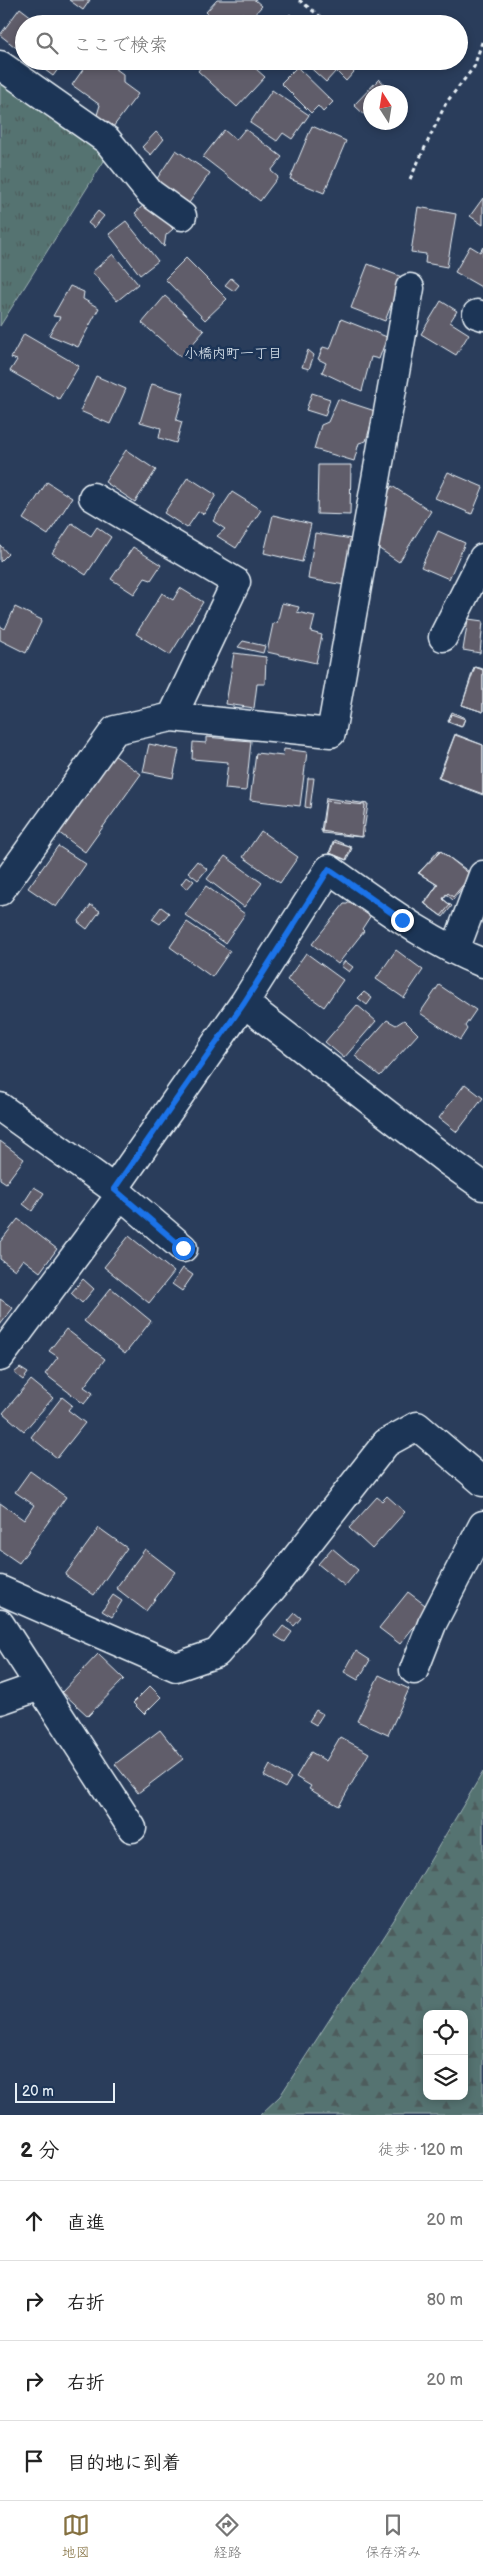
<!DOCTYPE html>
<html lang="ja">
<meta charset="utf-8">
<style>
:root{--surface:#fff;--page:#f6f6f6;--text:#222;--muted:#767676;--line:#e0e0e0;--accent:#857141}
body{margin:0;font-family:"Balsamiq Sans","Klee One",sans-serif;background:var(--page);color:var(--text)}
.controls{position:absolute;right:15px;bottom:15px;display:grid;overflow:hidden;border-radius:10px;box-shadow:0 2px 8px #0003}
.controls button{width:45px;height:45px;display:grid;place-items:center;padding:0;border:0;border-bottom:1px solid var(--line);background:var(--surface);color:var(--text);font:25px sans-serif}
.compass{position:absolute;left:363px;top:85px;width:45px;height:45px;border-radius:50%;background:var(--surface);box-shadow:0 2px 8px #0003;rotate:348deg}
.scale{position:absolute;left:15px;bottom:12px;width:100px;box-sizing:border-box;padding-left:5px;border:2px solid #e8f1f8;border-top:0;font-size:14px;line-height:18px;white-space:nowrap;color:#e8f1f8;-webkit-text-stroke:4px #1d3557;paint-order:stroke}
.stop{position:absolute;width:15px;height:15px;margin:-11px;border:4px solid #1a73e8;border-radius:50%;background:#fff}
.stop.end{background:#1a73e8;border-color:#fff;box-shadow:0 1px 5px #0008}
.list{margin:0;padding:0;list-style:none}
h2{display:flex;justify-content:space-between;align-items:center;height:65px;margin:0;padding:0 20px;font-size:21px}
h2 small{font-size:16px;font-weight:400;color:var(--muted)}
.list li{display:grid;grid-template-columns:32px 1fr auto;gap:15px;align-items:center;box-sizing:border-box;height:80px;padding:0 20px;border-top:1px solid var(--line)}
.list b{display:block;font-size:19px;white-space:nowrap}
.list em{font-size:16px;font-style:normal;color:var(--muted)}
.icon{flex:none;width:28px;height:28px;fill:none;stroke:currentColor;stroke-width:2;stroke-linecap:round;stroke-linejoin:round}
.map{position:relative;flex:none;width:483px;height:2115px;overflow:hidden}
.search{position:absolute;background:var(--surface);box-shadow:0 2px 8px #0003;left:15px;right:15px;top:15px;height:55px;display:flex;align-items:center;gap:12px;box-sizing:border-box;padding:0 18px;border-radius:28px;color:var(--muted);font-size:19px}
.sheet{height:385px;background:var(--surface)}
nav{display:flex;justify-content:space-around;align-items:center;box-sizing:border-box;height:70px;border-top:1px solid var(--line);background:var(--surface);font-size:14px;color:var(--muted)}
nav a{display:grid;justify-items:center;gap:2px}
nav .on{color:var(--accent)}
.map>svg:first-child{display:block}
</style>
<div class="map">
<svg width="483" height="2115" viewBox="0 0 483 2115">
<defs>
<pattern id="grass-tufts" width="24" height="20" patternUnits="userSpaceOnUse" patternTransform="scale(1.25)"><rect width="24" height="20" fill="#557371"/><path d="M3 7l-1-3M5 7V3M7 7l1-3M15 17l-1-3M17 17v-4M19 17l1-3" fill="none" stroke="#4d5b5c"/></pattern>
<pattern id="forest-firs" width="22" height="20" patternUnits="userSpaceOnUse" patternTransform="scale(1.25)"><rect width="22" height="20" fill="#557371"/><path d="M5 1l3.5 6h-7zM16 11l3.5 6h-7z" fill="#4d5b5c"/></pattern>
</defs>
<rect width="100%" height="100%" fill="#2a3d5b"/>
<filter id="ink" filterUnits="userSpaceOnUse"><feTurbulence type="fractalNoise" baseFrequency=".02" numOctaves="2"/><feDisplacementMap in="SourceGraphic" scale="10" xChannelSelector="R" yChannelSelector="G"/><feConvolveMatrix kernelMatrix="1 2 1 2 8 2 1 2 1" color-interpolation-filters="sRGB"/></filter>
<g filter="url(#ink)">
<path fill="url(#grass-tufts)" stroke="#9eb2b4" d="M0,79L109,153L0,326Z"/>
<path fill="url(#forest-firs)" stroke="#9eb2b4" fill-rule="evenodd" d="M483,1772V2115H260L280,2096L403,1906ZM427,2014H464V2096H427Z"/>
<path fill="#605d6b" stroke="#e8f1f8" d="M69,0H90L83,10Z
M217,0H255L262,6L251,18L242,13L232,24H219L206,12Z
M20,8L41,24H24V54L0,35Z
M290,14L300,24H280Z
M33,61H64L53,76Z
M89,61H105L123,74V83L138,94L113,127L97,115L100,105L72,85Z
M195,61H247L265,77L237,107L198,71L201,67Z
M303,61H357L361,64L346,81L336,71L326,82Z
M297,67L333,102L323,112L318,106L311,113L281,83Z
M379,79L393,92H370V120L354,105Z
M272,90L309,115L292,139L283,133L277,141L250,123Z
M312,126L346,141L324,193L290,179Z
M245,129L282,157L271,171L278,177L260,201L203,157L224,130L236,140Z
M156,132L164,139L151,155L142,147Z
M176,150L210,173L189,203L156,180Z
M483,198V225L470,216Z
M148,201L173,229L166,235L164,247L135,213Z
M418,207L456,214L447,267L425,263L426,254L411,252Z
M98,211L104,216L94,228L88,223Z
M126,221L158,261L140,275L109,234Z
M470,246L480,252L483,247V288L455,272Z
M113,254L138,284L117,301L92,272Z
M186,258L227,299L205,320L165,279Z
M368,264L402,277L385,321L351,308Z
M231,278L239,285L234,291L225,285Z
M70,286L84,292L83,299L99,308L78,347L49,335L60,317L53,316Z
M165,296L204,331L181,357L142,323Z
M441,301L457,311L450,322L469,334L456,355L421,334Z
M341,319L387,337L379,359L371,357L362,391L322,372L326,363L318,359L323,347L330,349Z
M24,334L79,366L59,399L10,371L17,360L11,358Z
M308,350L314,355L309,369L302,367Z
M96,376L126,389L110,424L80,411Z
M152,384L184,393L176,420L182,422L176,443L159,438L161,428L140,422Z
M312,393L330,399L325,416L306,410Z
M338,399L375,411L366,441L359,443L354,461L314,449L321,425L328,422Z
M126,450L156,470L135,502L105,482Z
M318,465H351L350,515L317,514Z
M448,472L483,487L472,514L435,498Z
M188,477L216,495L204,514L198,512L187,528L164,513Z
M47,482L72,498L48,535L23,519Z
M392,486L431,511L399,562L378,548L379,507Z
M232,492L261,510L236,548L217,536L225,529L213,521Z
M273,515L311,524L302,562L264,553Z
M72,523L91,536L97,527L111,537L86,575L52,553Z
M438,531L465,543L449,579L421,567Z
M315,533L352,539L345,585L308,579Z
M0,545L8,554L0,562Z
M133,547L161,565L151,580L145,578L134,594L111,579Z
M180,588L203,602L170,655L136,634L162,593L173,600Z
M282,603L299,607L297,612L315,616L311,632L322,635L316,663L267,652L273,624L277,623Z
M15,607L42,620L26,653L0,640V626L5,629Z
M468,619L483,621L480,653L463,650Z
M243,641L265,646L263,653L238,647Z
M234,653L266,657L265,684H257L254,708L226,704Z
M474,667L483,669V712L462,705Z
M475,667L483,670V712L462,705Z
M452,712L465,718L462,727L448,721Z
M451,714L465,719L461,727L448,722Z
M455,734L483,745V795L438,778Z
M455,735L483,745V794L439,778Z
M206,737L251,741L246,791L225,789L228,762L192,759L193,742L206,743Z
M149,744L179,750L173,778L143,772Z
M284,749L307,752L300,806L250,800L256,753L283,756Z
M114,755L141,774L85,852L58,832Z
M308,778H314L310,808L305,807Z
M326,798L368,804L363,837L321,831Z
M326,801L365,805L361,837L322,833Z
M261,831L298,857L280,883L243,857Z
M334,840L351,847L346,860L329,853Z
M334,842L352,848L347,860L330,853Z
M58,846L86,864L56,907L28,888Z
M439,850L472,874L453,900L446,894L443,899L452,906L443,917L425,904L437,885L419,873Z
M441,851L471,875L453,897L448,893L443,899L450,905L441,916L424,903L438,885L418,873Z
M225,856L262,883L244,907L207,879Z
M197,861L207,869L198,880L188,872Z
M187,876L194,881L187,889L181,884Z
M206,886L245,914L225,943L185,915Z
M355,898L373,912L362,929L364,931L338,964L312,944L344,904H347Z
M91,905L100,911L87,929L78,922Z
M161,907L169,913L160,924L152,919Z
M187,922L230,951L212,977L170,947Z
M396,950L423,970L404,998L376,979Z
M306,953L343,980L324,1007L287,980Z
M345,961L353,967L349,972L341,966Z
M439,985L476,1010L465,1026L467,1029L460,1040L420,1013Z
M364,992L372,998L367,1005L358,998Z
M357,1005L376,1021L344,1058L325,1042Z
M387,1020L396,1025L404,1020L418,1034L380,1076L355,1056Z
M465,1084L483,1098L457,1132L439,1118Z
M0,1141L24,1159L6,1183L0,1179Z
M34,1187L44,1193L32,1211L23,1204Z
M18,1219L57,1249L40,1272L23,1259L15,1270L0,1259V1242Z
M129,1236L174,1272L149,1303L104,1267Z
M183,1268L193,1275L182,1291L172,1284Z
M83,1279L94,1289L82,1303L71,1293Z
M111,1288L151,1321L125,1354L84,1321Z
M0,1299L13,1308L0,1325Z
M66,1329L105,1359L84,1387L93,1393L84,1404L45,1374L58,1357L49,1351Z
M20,1368L28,1373L23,1380L14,1373Z
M31,1380L53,1398L24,1431L3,1413Z
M62,1397L72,1405L68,1410L85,1423L57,1458L31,1437Z
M30,1471L66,1497L19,1563L0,1550V1503L24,1520L34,1505L15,1492Z
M387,1496L405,1512L372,1549L349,1528L377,1497L382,1501Z
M99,1528L127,1548L94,1595L65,1575Z
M332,1548L358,1570L345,1586L318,1564Z
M145,1549L175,1572L146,1611L116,1588Z
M408,1592L429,1608L400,1644L379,1628Z
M113,1595L122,1601L112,1617L102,1611Z
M295,1613L301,1618L294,1626L288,1621Z
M283,1626L292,1632L285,1642L275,1636Z
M356,1651L370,1660L358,1680L344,1672Z
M98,1654L124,1679L88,1716L62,1692Z
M379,1675L409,1689L388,1735L357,1721Z
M150,1686L161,1697L144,1714L133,1703Z
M316,1710L323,1714L316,1725L309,1721Z
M160,1730L183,1759L138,1793L115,1764Z
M340,1737L369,1753L339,1806L309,1789L311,1786L296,1777L311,1752L326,1761Z
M270,1765L291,1778L285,1788L264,1776Z"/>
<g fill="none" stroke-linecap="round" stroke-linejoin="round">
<defs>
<path id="street" d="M0,65L107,140L150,193L182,216
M477,314L483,316
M93,497L236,582L172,717
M443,637L483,558
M0,891L115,730L172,717L331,733L410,288
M455,950L483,875
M244,1003L445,1159L483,1186
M0,1107L114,1189L244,1003L329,869C378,903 427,941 483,963
M114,1189L183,1248
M0,1357L121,1194
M0,1590L176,1667L217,1653L275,1585L386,1443L417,1426L483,1482
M0,1624L132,1828
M414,1670L432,1624L483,1525
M0,1700L40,1686"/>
</defs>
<use href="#street" stroke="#e8f1f8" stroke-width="31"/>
<path stroke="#e8f1f8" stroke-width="3" stroke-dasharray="4 4" stroke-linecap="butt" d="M299,0L330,24
M379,61V62
M410,179L446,103L474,67L483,39"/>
<use href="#street" stroke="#1d3557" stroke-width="28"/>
</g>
</g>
<g fill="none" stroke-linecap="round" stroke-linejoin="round" filter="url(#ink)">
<path stroke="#1a73e8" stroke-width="6" d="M183,1248L114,1189L244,1003L329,869L402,920"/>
</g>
<g text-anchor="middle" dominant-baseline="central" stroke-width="5" stroke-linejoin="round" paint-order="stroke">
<g font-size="14" fill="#e8f1f8" stroke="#1d3557">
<text x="233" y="353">小橋内町一丁目</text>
</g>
</g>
</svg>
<div class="controls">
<button><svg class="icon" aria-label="locate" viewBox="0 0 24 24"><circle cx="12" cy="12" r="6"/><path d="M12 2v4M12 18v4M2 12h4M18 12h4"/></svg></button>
<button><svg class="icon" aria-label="layers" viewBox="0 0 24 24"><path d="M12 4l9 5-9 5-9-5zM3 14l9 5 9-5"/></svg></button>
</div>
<svg class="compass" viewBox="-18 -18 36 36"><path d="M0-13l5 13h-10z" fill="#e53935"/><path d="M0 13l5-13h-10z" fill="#767676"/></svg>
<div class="scale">20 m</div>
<div class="stop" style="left:183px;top:1248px"></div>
<div class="stop end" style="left:402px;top:920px"></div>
<div class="search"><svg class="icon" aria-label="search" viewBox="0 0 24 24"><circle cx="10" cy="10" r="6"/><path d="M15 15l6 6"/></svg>ここで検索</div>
</div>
<section class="sheet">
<h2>2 分<small>徒歩 · 120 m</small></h2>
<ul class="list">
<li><svg class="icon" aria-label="ahead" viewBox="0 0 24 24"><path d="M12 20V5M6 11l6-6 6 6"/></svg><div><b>直進</b></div><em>20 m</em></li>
<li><svg class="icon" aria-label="right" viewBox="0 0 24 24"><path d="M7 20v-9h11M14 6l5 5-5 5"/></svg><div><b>右折</b></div><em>80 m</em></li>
<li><svg class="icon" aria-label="right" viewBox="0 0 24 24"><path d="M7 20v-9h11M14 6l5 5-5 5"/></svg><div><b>右折</b></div><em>20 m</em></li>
<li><svg class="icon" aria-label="arrive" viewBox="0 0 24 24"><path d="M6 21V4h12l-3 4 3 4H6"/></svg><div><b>目的地に到着</b></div></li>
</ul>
</section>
<nav>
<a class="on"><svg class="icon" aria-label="map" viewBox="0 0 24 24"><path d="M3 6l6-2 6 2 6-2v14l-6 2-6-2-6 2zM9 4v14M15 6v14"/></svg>地図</a>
<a><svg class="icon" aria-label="directions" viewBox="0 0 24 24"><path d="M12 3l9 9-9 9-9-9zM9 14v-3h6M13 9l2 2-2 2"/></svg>経路</a>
<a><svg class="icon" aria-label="saved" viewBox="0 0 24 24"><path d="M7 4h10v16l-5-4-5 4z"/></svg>保存済み</a>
</nav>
